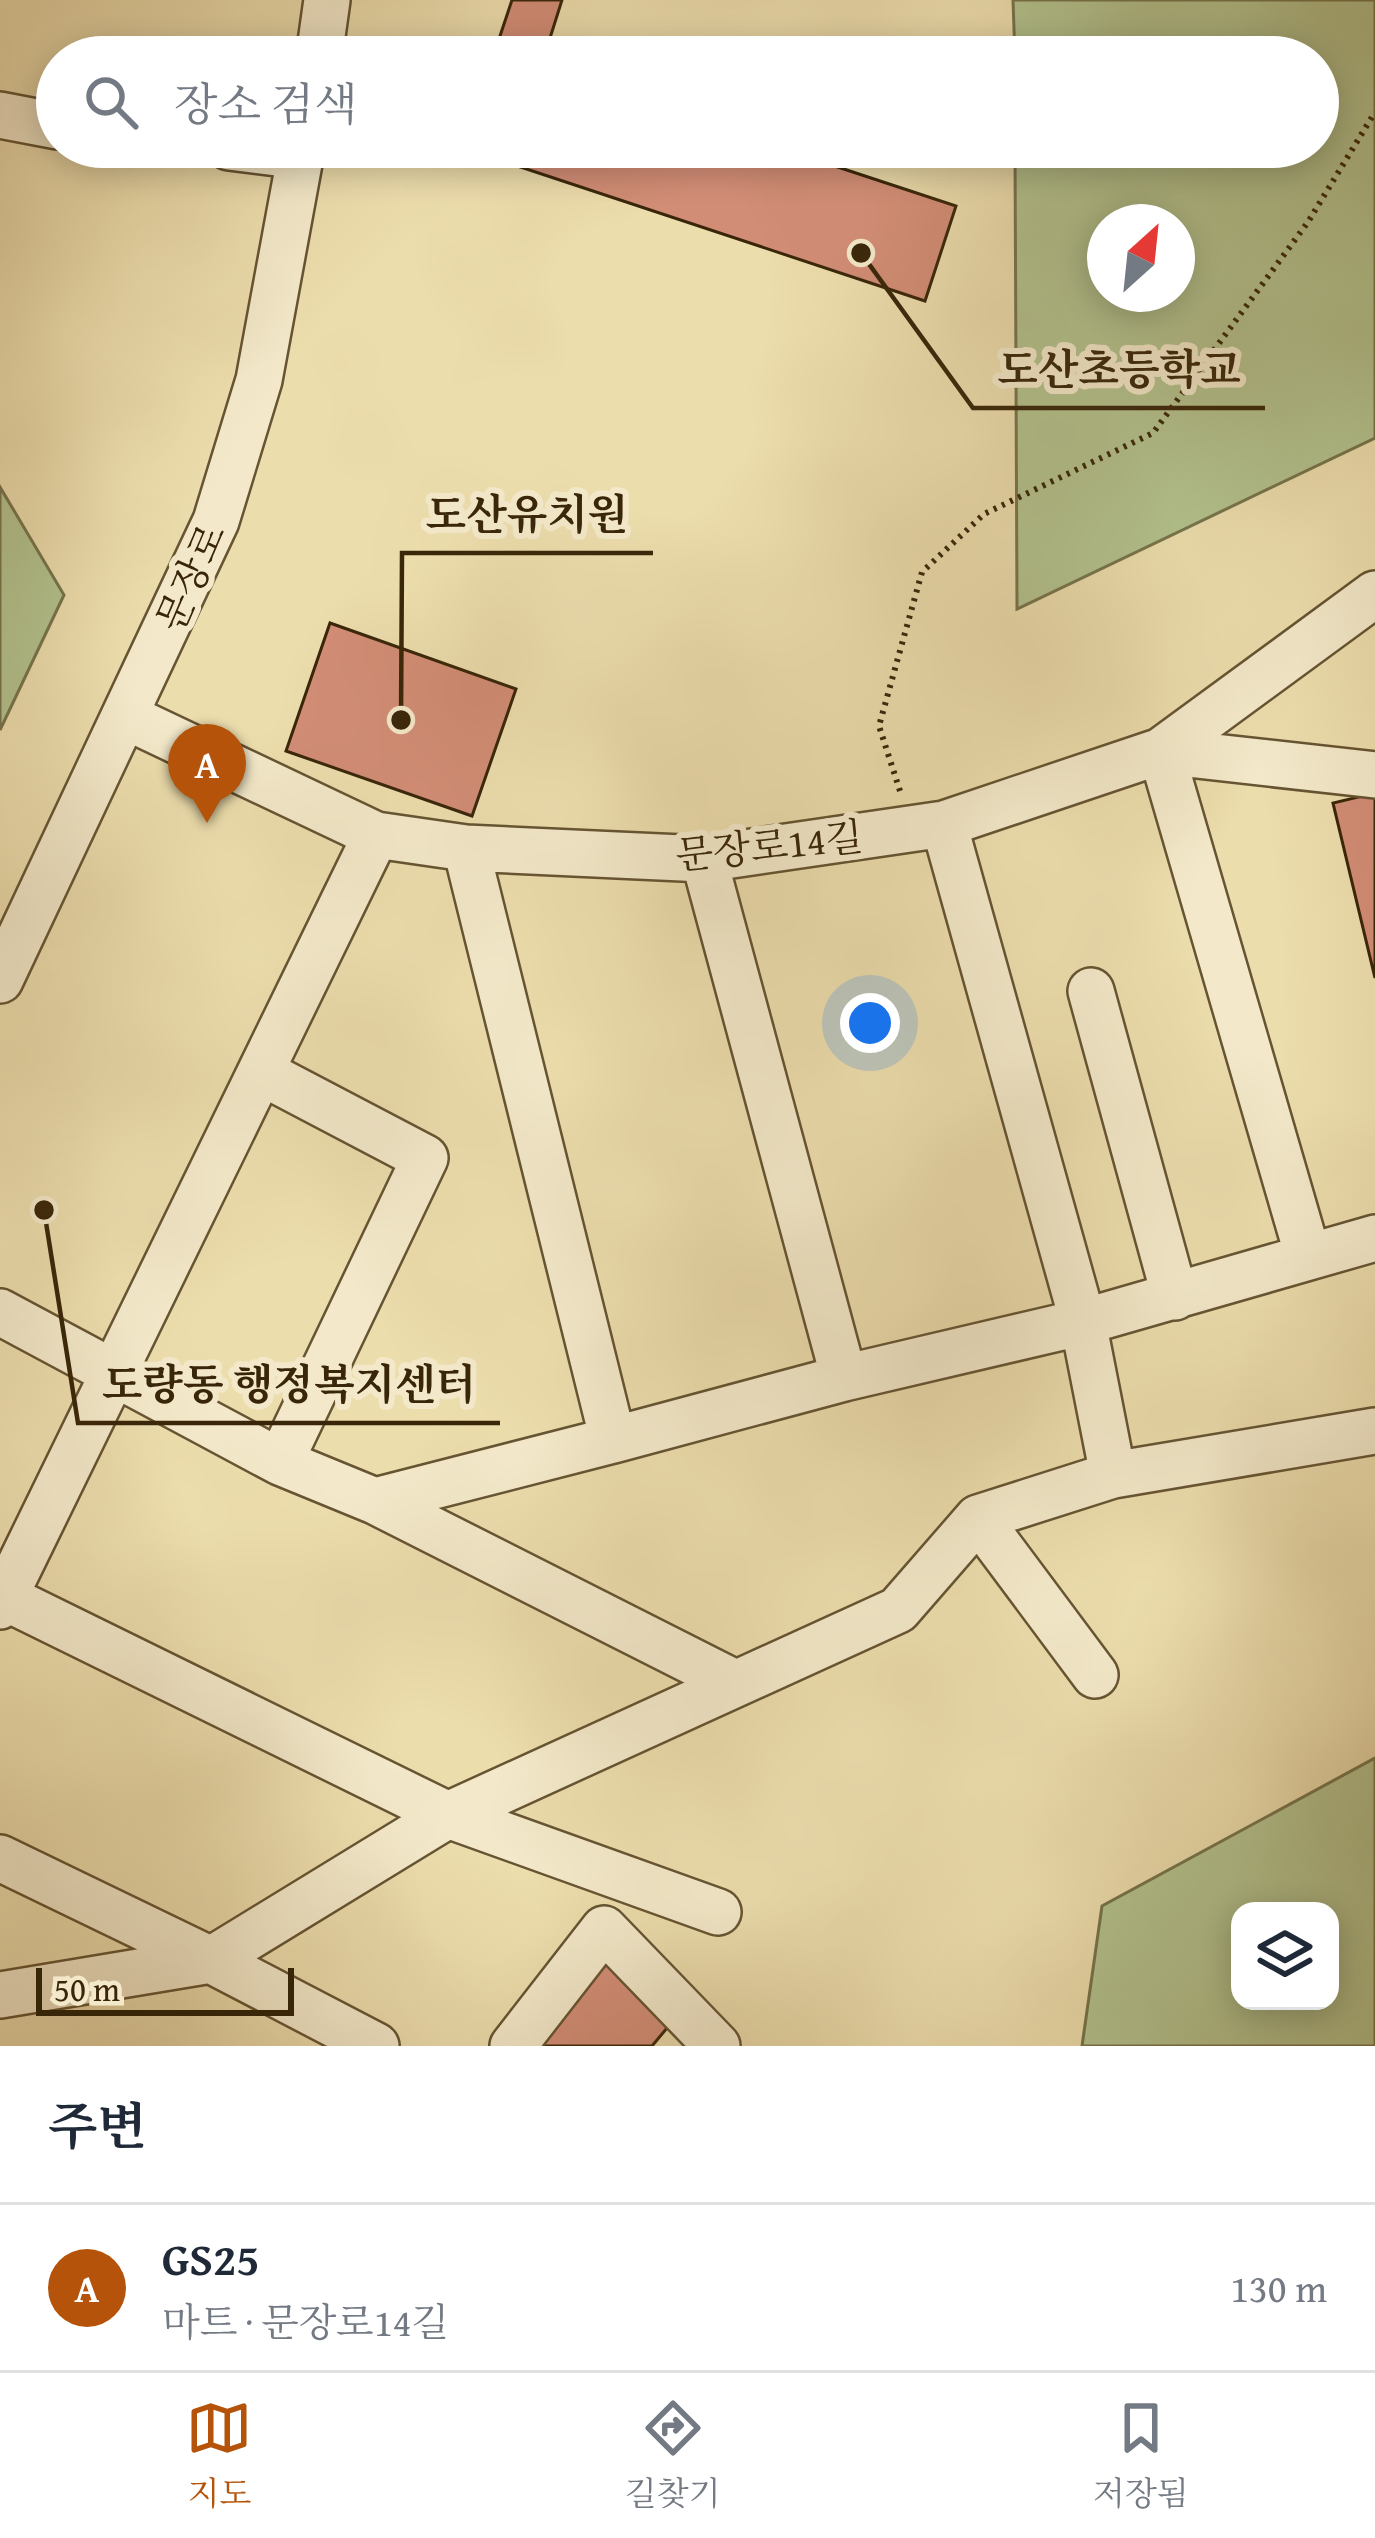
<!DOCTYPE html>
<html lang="ko">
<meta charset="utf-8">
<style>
:root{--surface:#fff;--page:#f2f2f3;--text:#1f2937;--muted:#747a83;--line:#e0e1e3;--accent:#b45309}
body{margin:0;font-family:"Gentium Book Plus","Noto Serif KR",serif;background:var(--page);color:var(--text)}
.controls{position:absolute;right:36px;bottom:36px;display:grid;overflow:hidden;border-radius:24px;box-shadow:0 6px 30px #0003}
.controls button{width:108px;height:108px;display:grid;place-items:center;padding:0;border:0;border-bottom:3px solid var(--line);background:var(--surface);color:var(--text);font:60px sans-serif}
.compass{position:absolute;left:1087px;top:204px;width:108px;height:108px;border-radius:50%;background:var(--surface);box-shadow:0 6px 30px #0003;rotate:27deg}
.scale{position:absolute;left:36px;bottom:30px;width:258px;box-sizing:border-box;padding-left:12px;border:6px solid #392609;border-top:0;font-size:33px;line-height:42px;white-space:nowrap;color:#392609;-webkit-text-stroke:9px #f3e9ca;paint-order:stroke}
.you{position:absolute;left:870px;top:1023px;width:42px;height:42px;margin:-30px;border:9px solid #fff;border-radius:50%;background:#1a73e8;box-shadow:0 0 0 18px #1a73e833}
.badge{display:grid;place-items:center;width:78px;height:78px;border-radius:50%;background:var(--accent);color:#fff;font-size:39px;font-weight:700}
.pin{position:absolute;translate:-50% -99px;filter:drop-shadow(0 3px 6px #0008)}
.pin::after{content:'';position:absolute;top:63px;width:42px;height:36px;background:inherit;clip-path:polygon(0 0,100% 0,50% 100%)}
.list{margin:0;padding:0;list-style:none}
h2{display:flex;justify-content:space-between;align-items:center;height:156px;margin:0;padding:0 48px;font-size:51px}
h2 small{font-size:39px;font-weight:400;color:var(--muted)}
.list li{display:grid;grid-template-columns:78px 1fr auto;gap:36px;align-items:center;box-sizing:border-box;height:168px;padding:0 48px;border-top:3px solid var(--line)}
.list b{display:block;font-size:45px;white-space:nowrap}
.list p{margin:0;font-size:39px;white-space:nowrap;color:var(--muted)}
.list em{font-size:39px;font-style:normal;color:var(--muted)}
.icon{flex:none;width:66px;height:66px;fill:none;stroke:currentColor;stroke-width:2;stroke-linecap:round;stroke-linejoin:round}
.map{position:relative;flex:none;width:1375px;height:2046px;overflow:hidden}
.search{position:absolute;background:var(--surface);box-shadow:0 6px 30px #0003;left:36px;right:36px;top:36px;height:132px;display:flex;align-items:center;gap:30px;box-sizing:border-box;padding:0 42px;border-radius:66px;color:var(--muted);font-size:45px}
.sheet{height:324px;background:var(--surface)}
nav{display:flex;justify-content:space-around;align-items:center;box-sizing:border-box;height:168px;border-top:3px solid var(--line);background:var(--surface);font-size:33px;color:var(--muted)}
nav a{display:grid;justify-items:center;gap:6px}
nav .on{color:var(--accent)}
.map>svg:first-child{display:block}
</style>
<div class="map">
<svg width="1375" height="2046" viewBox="0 0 1375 2046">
<rect width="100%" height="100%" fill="#ecddad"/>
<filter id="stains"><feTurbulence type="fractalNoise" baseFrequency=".00167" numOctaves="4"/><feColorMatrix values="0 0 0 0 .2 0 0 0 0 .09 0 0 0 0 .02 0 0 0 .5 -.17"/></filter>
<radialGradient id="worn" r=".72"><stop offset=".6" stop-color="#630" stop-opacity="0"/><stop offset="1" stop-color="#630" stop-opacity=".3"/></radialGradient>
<path fill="#b2c28e" stroke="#76744c" stroke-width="3" fill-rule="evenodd" d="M1013,0H1375V438L1017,609L1015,147H1318V57H1015ZM1105,222H1177V294H1105Z
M0,487L64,595L0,730Z
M1375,1758V2046H1082L1102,1906ZM1330,1911V2001H1240V1911Z"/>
<path fill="#d28d76" stroke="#392609" stroke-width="3" d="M512,0H562L544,57H493Z
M777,147L956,206L925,301L463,148Z
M330,623L516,689L472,816L286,751Z
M1375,793V978L1333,803Z
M608,1957L677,2016L652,2046H532Z"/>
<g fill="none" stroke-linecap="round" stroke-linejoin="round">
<defs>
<path id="minor" d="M319,57L327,0
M0,115L57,126
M229,147L301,156
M127,717L376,835L466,848L704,859L944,824L1161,751L1375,594
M704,859L844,1378
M0,980L216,521L259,380L302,147
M1091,991L1175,1297
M261,1072L425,1158L280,1462
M1308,1256L1161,751L1375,775
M0,1312L280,1462L375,1501L613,1440L466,848
M613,1440L844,1378L1083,1322L944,824
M1113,1475L1083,1322L1375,1238
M375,1501L733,1682
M978,1518L1095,1675
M0,1595L448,1815L211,1960L0,1858
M0,1606L376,835
M448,1815L898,1610L978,1518L1113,1475L1375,1431
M448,1815L718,1912
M0,1995L211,1960L376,2046
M513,2046L604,1929L717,2046"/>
</defs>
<use href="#minor" stroke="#665432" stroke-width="50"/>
<path stroke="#392609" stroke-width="6" stroke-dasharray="3 6" stroke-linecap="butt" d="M900,791L879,726L922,572L984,514L1153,433L1308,222L1375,112"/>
<use href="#minor" stroke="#f3e9ca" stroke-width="45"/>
</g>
<g text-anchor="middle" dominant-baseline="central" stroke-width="12" stroke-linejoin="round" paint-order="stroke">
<g font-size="39" fill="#392609" stroke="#f3e9ca">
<text transform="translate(190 577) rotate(-66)">문장로</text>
<text transform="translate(769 845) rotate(-6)">문장로14길</text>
</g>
</g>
<path fill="none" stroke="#392609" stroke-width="4.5" d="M861 253L973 408H1265M401 720L402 553H653M44 1210L78 1423H500"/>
<g fill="#392609" stroke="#f3e9ca" stroke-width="4.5">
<circle cx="861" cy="253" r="12"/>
<circle cx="401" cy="720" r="12"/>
<circle cx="44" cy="1210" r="12"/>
</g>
<g font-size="42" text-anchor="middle" font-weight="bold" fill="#392609" stroke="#f3e9ca" stroke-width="12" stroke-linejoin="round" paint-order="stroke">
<text x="1119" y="384">도산초등학교</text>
<text x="527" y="529">도산유치원</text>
<text x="289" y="1399">도량동 행정복지센터</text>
</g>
<rect width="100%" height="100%" filter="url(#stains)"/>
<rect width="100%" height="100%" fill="url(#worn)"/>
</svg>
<div class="controls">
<button><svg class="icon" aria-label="layers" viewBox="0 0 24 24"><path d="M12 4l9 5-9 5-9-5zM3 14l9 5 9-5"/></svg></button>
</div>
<svg class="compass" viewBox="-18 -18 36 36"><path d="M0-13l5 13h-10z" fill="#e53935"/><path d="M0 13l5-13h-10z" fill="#747a83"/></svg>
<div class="scale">50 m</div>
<div class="you"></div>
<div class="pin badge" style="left:207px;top:823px">A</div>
<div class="search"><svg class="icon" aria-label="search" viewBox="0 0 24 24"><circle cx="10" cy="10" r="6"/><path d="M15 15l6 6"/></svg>장소 검색</div>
</div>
<section class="sheet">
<h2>주변<small></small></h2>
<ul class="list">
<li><span class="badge">A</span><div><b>GS25</b><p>마트 · 문장로14길</p></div><em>130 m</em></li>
</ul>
</section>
<nav>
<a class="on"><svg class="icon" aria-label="map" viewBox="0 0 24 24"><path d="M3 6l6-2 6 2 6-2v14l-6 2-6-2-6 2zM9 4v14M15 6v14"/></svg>지도</a>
<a><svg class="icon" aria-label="directions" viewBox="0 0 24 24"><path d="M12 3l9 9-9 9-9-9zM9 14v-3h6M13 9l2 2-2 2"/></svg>길찾기</a>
<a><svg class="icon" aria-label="saved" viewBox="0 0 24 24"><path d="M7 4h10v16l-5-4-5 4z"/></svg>저장됨</a>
</nav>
